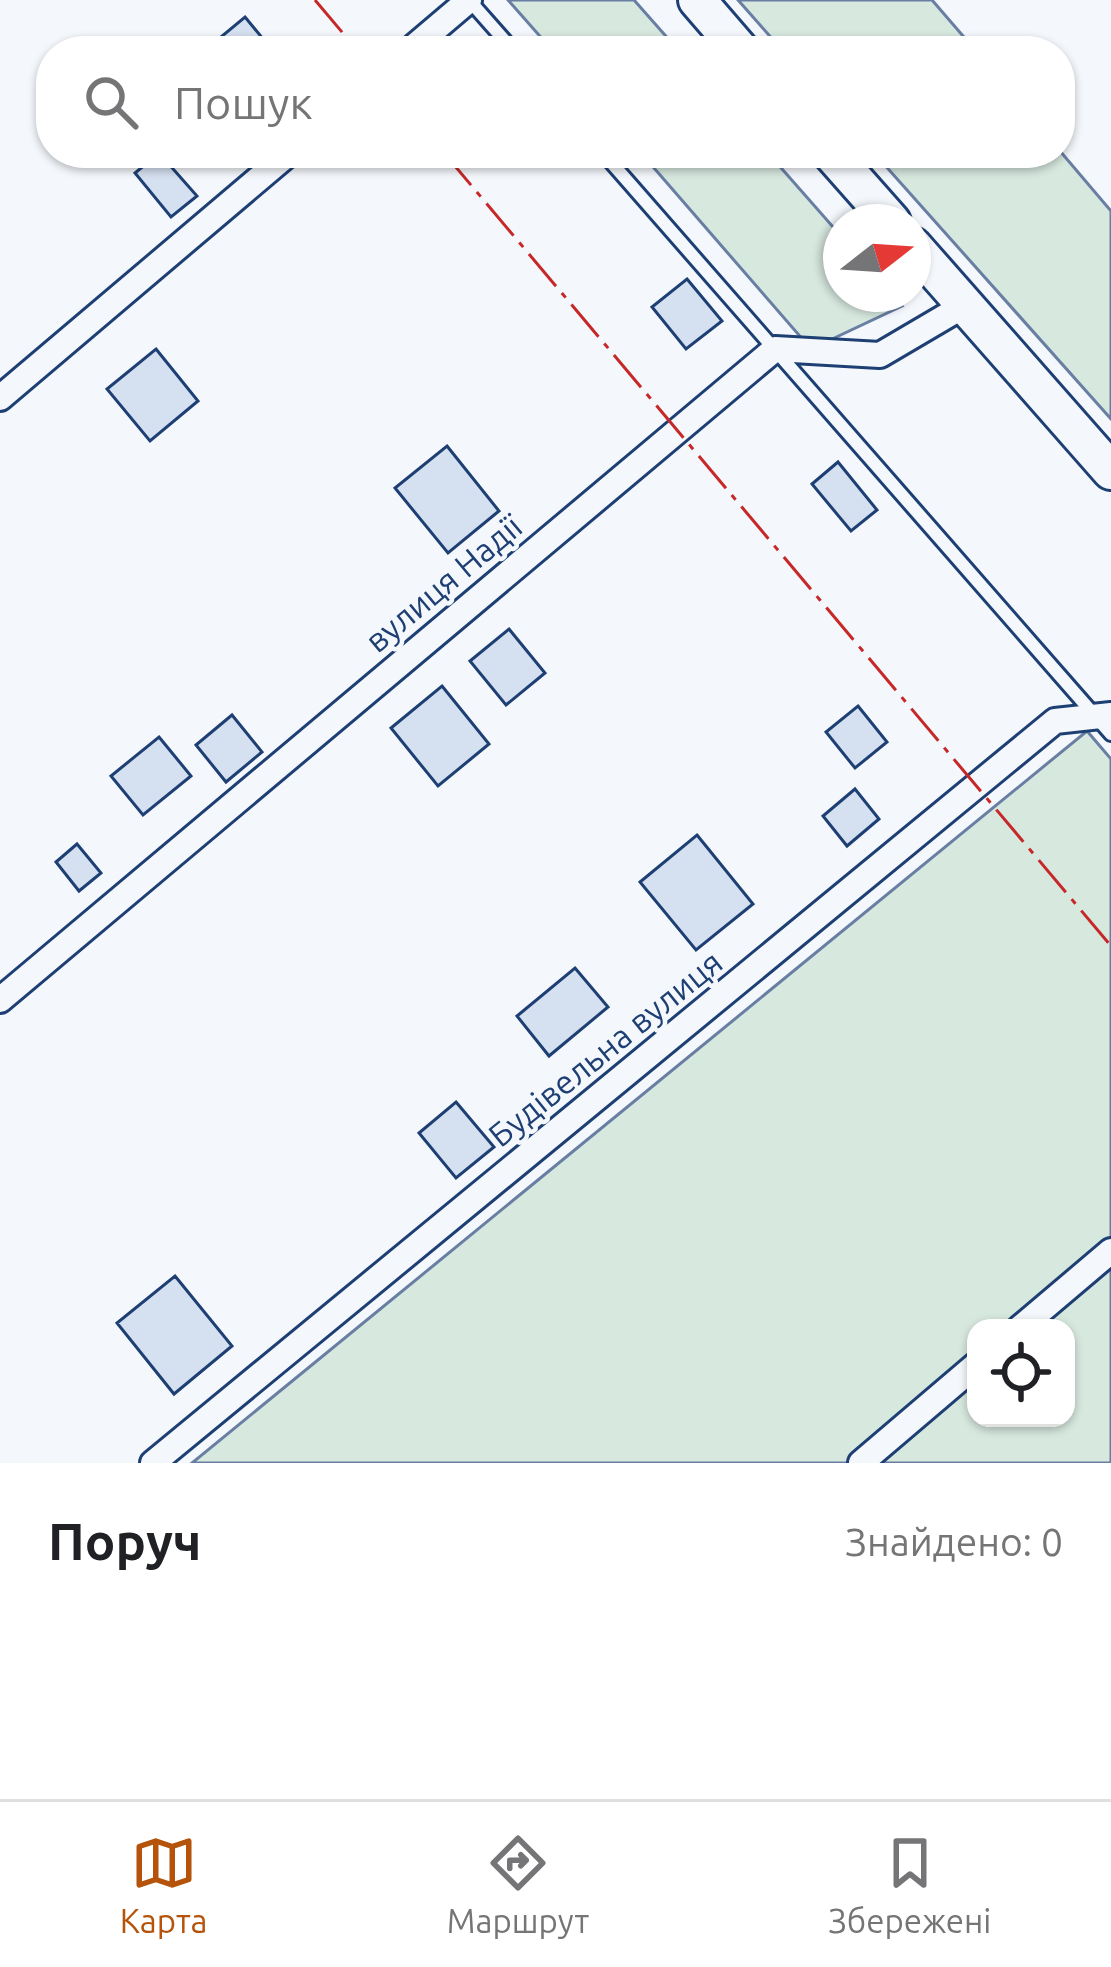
<!DOCTYPE html>
<html lang="uk">
<meta charset="utf-8">
<style>
:root{--surface:#fff;--page:#f6f6f6;--text:#202124;--muted:#757577;--line:#e0e0e0;--accent:#b45309}
body{margin:0;font-family:Ubuntu,sans-serif;background:var(--page);color:var(--text)}
.controls{position:absolute;right:36px;bottom:36px;display:grid;overflow:hidden;border-radius:24px;box-shadow:0 3px 9px #0004}
.controls button{width:108px;height:108px;display:grid;place-items:center;padding:0;border:0;border-bottom:3px solid var(--line);background:var(--surface);color:var(--text);font:60px sans-serif}
.compass{position:absolute;left:823px;top:204px;width:108px;height:108px;border-radius:50%;background:var(--surface);box-shadow:0 3px 9px #0004;rotate:73deg}
.list{margin:0;padding:0;list-style:none}
h2{display:flex;justify-content:space-between;align-items:center;height:156px;margin:0;padding:0 48px;font-size:51px}
h2 small{font-size:39px;font-weight:400;color:var(--muted)}
.icon{flex:none;width:66px;height:66px;fill:none;stroke:currentColor;stroke-width:2;stroke-linecap:round;stroke-linejoin:round}
.map{position:relative;flex:none;width:1111px;height:1463px;overflow:hidden}
.search{position:absolute;background:var(--surface);box-shadow:0 3px 9px #0004;left:36px;right:36px;top:36px;height:132px;display:flex;align-items:center;gap:30px;box-sizing:border-box;padding:0 42px;border-radius:48px;color:var(--muted);font-size:45px}
.sheet{height:336px;background:var(--surface)}
nav{display:flex;justify-content:space-around;align-items:center;box-sizing:border-box;height:168px;border-top:3px solid var(--line);background:var(--surface);font-size:33px;color:var(--muted)}
nav a{display:grid;justify-items:center;gap:6px}
nav .on{color:var(--accent)}
.map>svg:first-child{display:block}
</style>
<div class="map">
<svg width="1111" height="1463" viewBox="0 0 1111 1463">
<rect width="100%" height="100%" fill="#f4f7fb"/>
<path fill="#d7e8df" stroke="#687fa3" stroke-width="3" fill-rule="evenodd" d="M508,0H634L679,51H553Z
M738,0H932L976,51H783Z
M1060,151L1111,211V419L874,153Z
M641,153H768L841,236V294H891L902,306L811,349Z
M1087,731L1111,759V1463H192ZM976,1328H1066V1418H976Z"/>
<path fill="#d5e0f0" stroke="#1d3f73" stroke-width="3" d="M245,17L273,51H204Z
M159,153L197,196L171,217L135,173Z
M687,279L722,321L686,349L652,307Z
M156,349L198,401L150,441L107,389Z
M447,446L499,511L448,553L395,488Z
M838,462L877,510L851,531L812,484Z
M509,629L545,673L506,705L470,661Z
M442,686L489,744L438,786L391,728Z
M858,706L887,742L855,768L826,732Z
M232,715L262,752L226,782L196,745Z
M159,737L191,776L143,815L111,776Z
M855,789L879,819L847,846L823,816Z
M697,835L753,904L696,950L640,882Z
M77,844L101,873L79,891L56,862Z
M575,968L608,1007L549,1056L517,1016Z
M456,1102L494,1147L456,1178L419,1133Z
M175,1276L232,1346L174,1394L117,1323Z"/>
<g fill="none" stroke-linecap="round" stroke-linejoin="round">
<defs>
<path id="service" d="M469,0L514,51
M603,153L1111,734"/>
<path id="minor" d="M409,51L469,0
M0,398L289,153
M0,1000L775,349L880,355L965,305
M1020,1328L1111,1251
M153,1463L1055,721L1111,715
M861,1463L976,1365"/>
<path id="secondary" d="M697,0L741,51
M831,153L892,222
M913,246L1111,471"/>
</defs>
<use href="#service" stroke="#1d3f73" stroke-width="18"/>
<use href="#minor" stroke="#1d3f73" stroke-width="30"/>
<use href="#secondary" stroke="#1d3f73" stroke-width="42"/>
<use href="#service" stroke="#f4f7fb" stroke-width="12"/>
<use href="#minor" stroke="#f4f7fb" stroke-width="24"/>
<use href="#secondary" stroke="#f4f7fb" stroke-width="36"/>
<path stroke="#c62828" stroke-width="3" stroke-dasharray="42 9 6 9" stroke-linecap="butt" d="M315,0L358,51
M444,153L1111,946"/>
</g>
<g text-anchor="middle" dominant-baseline="central" stroke-width="9" stroke-linejoin="round" paint-order="stroke">
<g font-size="33" fill="#1d3f73" stroke="#f4f7fb">
<text transform="translate(443 583) rotate(-40)">вулиця Надії</text>
<text transform="translate(605 1048) rotate(-39)">Будівельна вулиця</text>
</g>
</g>
</svg>
<div class="controls">
<button><svg class="icon" aria-label="locate" viewBox="0 0 24 24"><circle cx="12" cy="12" r="6"/><path d="M12 2v4M12 18v4M2 12h4M18 12h4"/></svg></button>
</div>
<svg class="compass" viewBox="-18 -18 36 36"><path d="M0-13l5 13h-10z" fill="#e53935"/><path d="M0 13l5-13h-10z" fill="#757577"/></svg>
<div class="search"><svg class="icon" aria-label="search" viewBox="0 0 24 24"><circle cx="10" cy="10" r="6"/><path d="M15 15l6 6"/></svg>Пошук</div>
</div>
<section class="sheet">
<h2>Поруч<small>Знайдено: 0</small></h2>
<ul class="list">
</ul>
</section>
<nav>
<a class="on"><svg class="icon" aria-label="map" viewBox="0 0 24 24"><path d="M3 6l6-2 6 2 6-2v14l-6 2-6-2-6 2zM9 4v14M15 6v14"/></svg>Карта</a>
<a><svg class="icon" aria-label="directions" viewBox="0 0 24 24"><path d="M12 3l9 9-9 9-9-9zM9 14v-3h6M13 9l2 2-2 2"/></svg>Маршрут</a>
<a><svg class="icon" aria-label="saved" viewBox="0 0 24 24"><path d="M7 4h10v16l-5-4-5 4z"/></svg>Збережені</a>
</nav>
